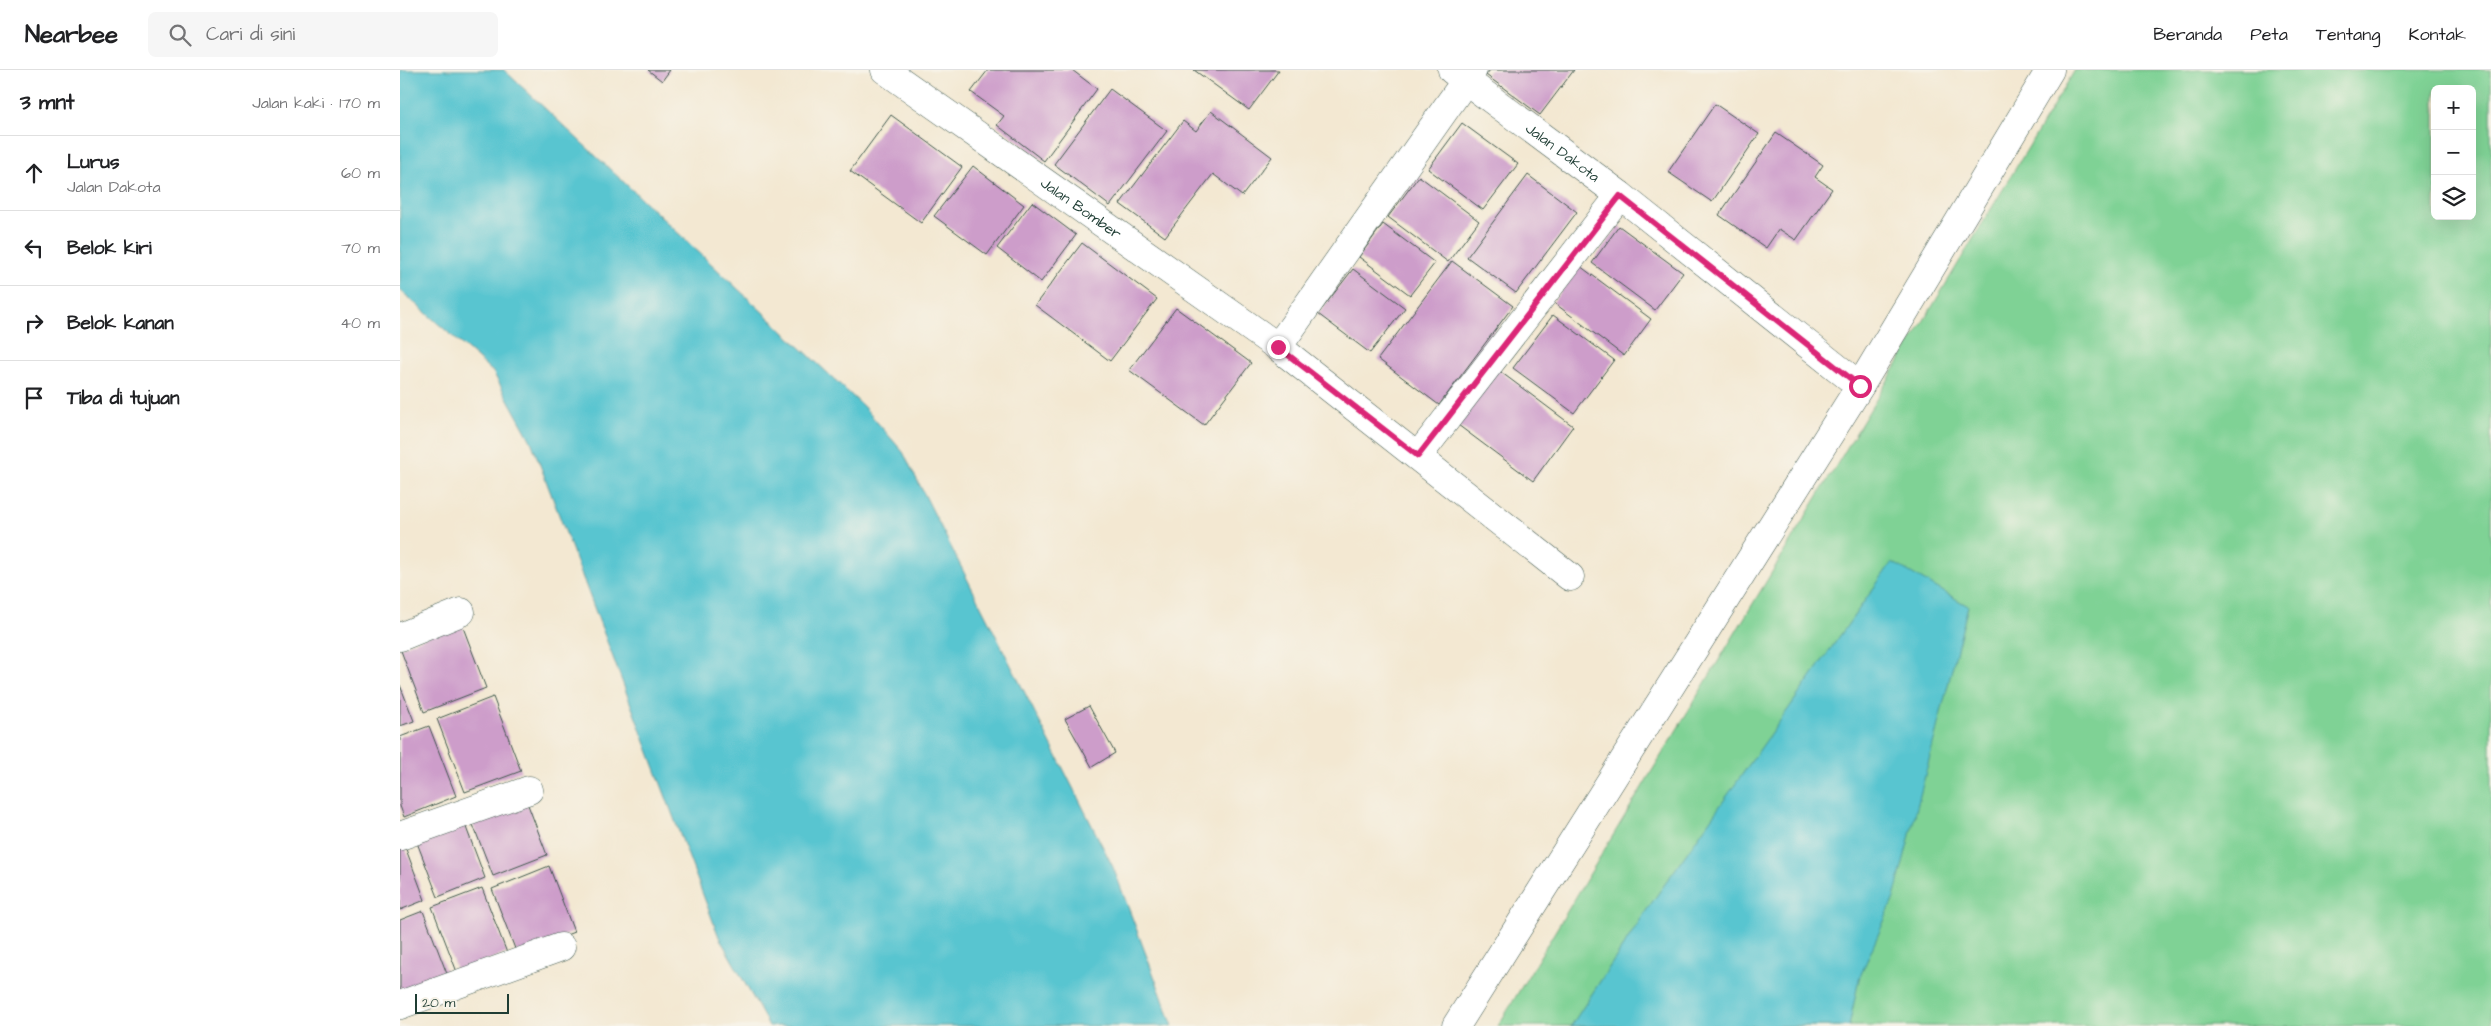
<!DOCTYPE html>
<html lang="id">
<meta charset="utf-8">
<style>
:root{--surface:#fff;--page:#f6f6f6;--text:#202124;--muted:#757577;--line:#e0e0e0}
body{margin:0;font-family:"Architects Daughter",sans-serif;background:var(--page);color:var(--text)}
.controls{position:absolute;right:15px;top:15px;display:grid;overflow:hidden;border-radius:8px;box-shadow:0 5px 20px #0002}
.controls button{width:45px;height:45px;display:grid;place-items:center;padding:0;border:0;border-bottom:1px solid var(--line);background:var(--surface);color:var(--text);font:25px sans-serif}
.scale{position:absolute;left:15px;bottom:12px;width:94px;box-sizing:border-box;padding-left:5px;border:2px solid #1f3d34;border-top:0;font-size:14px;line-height:18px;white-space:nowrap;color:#1f3d34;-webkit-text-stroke:4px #f7f3e8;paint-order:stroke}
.stop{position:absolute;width:15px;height:15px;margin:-11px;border:4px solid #db2777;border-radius:50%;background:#fff}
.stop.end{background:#db2777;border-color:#fff;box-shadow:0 1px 5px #0008}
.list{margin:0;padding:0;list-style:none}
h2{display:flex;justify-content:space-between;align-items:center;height:65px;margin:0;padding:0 20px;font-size:21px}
h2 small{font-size:16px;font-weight:400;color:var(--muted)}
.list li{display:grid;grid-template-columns:32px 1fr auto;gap:15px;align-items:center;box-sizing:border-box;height:75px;padding:0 20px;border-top:1px solid var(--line)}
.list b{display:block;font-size:19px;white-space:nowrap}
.list p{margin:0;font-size:16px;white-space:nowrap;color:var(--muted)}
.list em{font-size:16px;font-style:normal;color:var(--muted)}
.icon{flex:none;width:28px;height:28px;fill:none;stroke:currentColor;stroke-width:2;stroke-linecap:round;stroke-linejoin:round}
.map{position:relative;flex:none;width:2091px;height:956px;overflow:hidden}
header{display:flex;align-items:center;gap:30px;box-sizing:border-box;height:70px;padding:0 25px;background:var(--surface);border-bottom:1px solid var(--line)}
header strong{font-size:24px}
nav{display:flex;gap:28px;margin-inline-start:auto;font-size:18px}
.search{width:350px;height:45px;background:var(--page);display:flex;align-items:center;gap:12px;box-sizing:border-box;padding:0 18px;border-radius:8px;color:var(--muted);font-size:19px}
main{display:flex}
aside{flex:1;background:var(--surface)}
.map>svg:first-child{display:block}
</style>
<header>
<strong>Nearbee</strong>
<div class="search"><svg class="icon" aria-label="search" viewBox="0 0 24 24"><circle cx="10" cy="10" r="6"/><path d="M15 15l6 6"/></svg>Cari di sini</div>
<nav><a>Beranda</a><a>Peta</a><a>Tentang</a><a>Kontak</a></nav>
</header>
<main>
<aside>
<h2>3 mnt<small>Jalan kaki · 170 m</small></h2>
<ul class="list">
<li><svg class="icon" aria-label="ahead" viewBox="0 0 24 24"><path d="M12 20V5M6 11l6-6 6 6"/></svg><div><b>Lurus</b><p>Jalan Dakota</p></div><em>60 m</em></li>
<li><svg class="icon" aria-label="left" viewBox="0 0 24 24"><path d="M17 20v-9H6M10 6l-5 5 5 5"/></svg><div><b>Belok kiri</b></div><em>70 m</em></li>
<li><svg class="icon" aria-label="right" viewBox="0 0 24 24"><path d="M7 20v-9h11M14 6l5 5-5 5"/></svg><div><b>Belok kanan</b></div><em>40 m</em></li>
<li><svg class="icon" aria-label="arrive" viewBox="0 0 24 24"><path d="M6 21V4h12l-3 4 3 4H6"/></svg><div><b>Tiba di tujuan</b></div></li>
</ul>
</aside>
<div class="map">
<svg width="2091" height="956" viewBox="0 0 2091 956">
<rect width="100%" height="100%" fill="#f7f3e8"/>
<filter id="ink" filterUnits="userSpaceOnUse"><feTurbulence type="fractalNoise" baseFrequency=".02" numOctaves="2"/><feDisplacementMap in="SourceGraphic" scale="10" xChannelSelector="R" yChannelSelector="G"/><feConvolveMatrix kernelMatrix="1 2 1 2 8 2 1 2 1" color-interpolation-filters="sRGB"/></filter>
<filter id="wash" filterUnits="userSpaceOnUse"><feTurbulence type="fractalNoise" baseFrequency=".0096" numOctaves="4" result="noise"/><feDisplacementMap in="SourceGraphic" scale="20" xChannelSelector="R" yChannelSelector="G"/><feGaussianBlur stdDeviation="1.12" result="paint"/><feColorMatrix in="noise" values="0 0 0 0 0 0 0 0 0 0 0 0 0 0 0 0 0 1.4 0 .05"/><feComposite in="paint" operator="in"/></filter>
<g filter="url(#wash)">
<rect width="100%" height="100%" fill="#f3e8d2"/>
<path fill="#7fd295" stroke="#4f8864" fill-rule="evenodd" d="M1675,0H2091V956H1098ZM2035,19H2072V146H2035Z"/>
<path fill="#58c5d0" stroke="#3c8182" d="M0,0H104L463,336L503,382L713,797L773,956H369L319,867L131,371L93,302L0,220Z
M1492,492L1568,536L1494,828L1459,909L1449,956H1171L1248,838Z"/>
<g id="blocks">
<path fill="#cd9dca" d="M248,0H270L262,11Z
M588,0H672L697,19L644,91L597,55L604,46L571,22Z
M794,0H879L849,40Z
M1090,0H1174L1140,45L1086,5Z
M710,19L767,61L710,136L654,94Z
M1315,34L1359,64L1312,132L1268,102Z
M811,41L872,87L842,126L813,104L765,167L720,134L783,51L796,61Z
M491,45L562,97L521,153L450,101Z
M1062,53L1118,94L1083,140L1028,99Z
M1376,63L1423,95L1415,107L1432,119L1396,170L1379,159L1366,178L1319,145Z
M573,96L624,135L587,185L534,146Z
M1128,105L1177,142L1116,223L1067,187Z
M1019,106L1079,151L1048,192L988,147Z
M632,132L676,165L641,212L597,178Z
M983,154L1035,193L1010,225L959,187Z
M1219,156L1283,203L1255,240L1192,193Z
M682,173L757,229L710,291L635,235Z
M1052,191L1113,236L1039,335L978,289Z
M1180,196L1251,249L1224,286L1153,232Z
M953,199L1005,238L970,283L918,244Z
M776,238L851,293L804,355L729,300Z
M1153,245L1214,290L1174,343L1113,298Z
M1094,297L1173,356L1133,411L1054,352Z
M61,552L86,618L24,642L0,578Z
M0,615L14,651L0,656Z
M93,627L121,701L65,722L37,649Z
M689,636L715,683L692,697L665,649Z
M29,656L56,726L4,747L0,736V667Z
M125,727L147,785L93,806L70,747Z
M64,752L85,808L38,827L16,770Z
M4,774L25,830L0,840V776Z
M149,796L174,862L117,884L92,819Z
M82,818L107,883L57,902L32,837Z
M23,841L47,904L0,923V850Z"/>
</g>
</g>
<g filter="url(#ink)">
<use href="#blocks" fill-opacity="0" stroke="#3f574c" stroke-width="1"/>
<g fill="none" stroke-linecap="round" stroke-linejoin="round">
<defs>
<g id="minor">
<path id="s1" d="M485,0L878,277L1170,507"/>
<path id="s2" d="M1052,0L1220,125L1460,316"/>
<path d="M878,277L1073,0"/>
<path d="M1018,386L1220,125"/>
<path d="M0,567L61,542"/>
<path d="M0,766L129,720"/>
<path d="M0,935L161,877"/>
<path d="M1056,956L1460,316L1650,0"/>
</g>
</defs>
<use href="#minor" stroke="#3f574c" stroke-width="29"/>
<use href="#minor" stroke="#fff" stroke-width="28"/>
</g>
</g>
<g fill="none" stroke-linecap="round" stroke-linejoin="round" filter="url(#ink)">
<path stroke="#db2777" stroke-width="6" d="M878,277L1018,386L1220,126L1460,316"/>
</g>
<g text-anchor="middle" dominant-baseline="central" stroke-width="4.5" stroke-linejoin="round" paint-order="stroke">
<g font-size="15" fill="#1f3d34" stroke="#f7f3e8">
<text stroke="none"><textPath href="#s2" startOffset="138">Jalan Dakota</textPath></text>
<text stroke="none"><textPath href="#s1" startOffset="240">Jalan Bomber</textPath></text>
</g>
</g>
</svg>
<div class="controls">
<button>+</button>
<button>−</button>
<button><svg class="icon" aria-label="layers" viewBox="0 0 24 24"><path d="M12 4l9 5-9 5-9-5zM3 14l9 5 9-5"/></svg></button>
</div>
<div class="scale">20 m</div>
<div class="stop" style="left:1460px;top:316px"></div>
<div class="stop end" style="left:878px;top:277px"></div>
</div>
</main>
